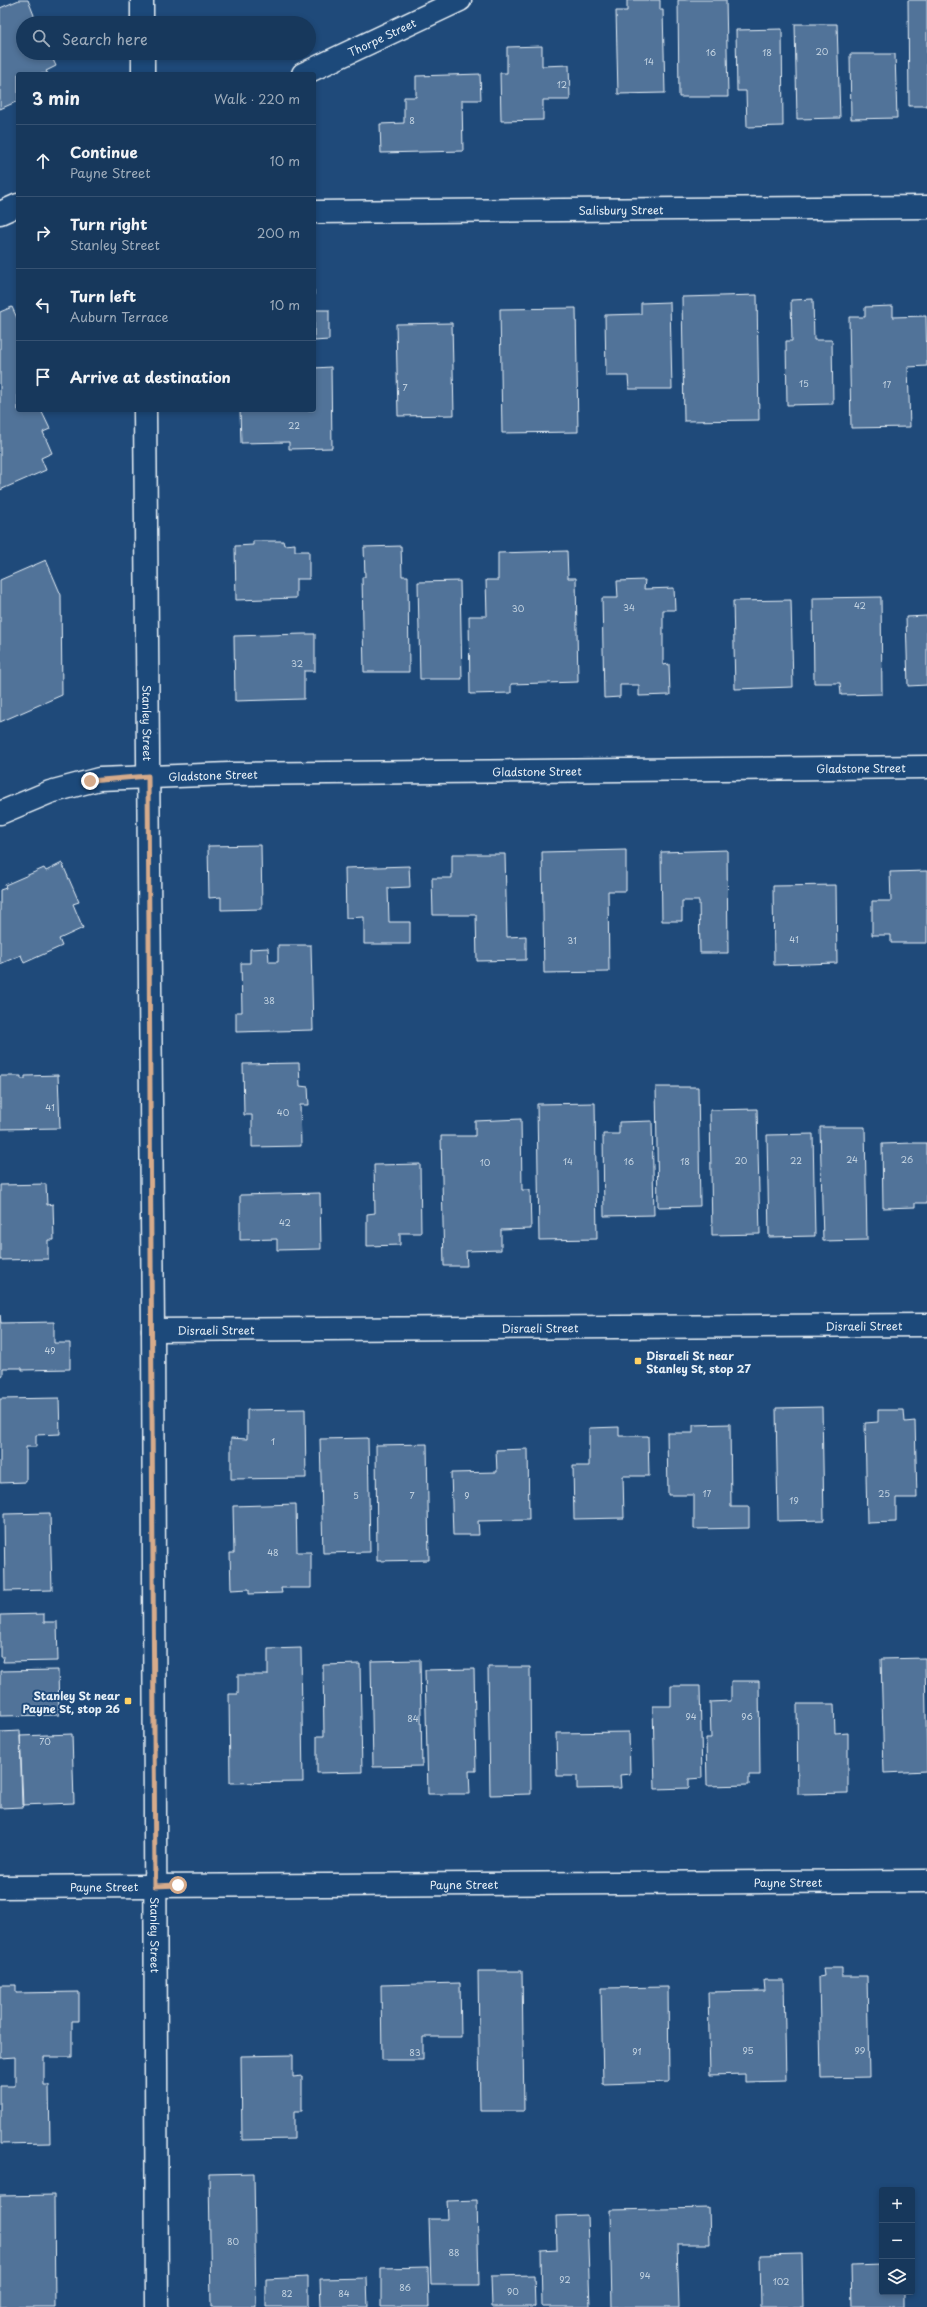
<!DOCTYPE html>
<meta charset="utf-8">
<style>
:root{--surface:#17385c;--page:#244365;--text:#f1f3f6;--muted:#9eacbb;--line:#365272}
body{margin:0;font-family:"Playpen Sans",sans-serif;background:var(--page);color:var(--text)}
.controls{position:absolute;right:12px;bottom:12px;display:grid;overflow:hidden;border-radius:4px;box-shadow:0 2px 6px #0003}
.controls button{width:36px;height:36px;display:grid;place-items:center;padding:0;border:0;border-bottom:1px solid var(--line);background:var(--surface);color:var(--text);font:20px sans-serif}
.stop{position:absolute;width:12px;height:12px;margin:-9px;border:3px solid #d6ab8b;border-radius:50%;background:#fff}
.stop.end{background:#d6ab8b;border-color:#fff;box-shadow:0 1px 4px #0008}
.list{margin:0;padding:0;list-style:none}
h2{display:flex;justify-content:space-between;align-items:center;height:52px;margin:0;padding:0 16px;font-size:17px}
h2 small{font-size:13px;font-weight:400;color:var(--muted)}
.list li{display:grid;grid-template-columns:26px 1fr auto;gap:12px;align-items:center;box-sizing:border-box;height:72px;padding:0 16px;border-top:1px solid var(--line)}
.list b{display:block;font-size:15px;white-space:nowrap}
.list p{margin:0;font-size:13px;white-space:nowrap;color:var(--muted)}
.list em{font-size:13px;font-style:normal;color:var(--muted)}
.icon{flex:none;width:22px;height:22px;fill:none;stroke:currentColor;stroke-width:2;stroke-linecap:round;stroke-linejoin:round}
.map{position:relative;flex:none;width:927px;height:2307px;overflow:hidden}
.search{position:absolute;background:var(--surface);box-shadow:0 2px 6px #0003;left:16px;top:16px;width:300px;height:44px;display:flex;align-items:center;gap:10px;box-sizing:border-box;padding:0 14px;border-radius:22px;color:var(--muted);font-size:15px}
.panel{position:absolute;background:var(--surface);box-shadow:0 2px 6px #0003;left:16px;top:72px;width:300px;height:340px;border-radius:4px}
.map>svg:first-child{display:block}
</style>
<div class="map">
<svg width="927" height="2307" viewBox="0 0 927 2307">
<rect width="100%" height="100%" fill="#1f4a7a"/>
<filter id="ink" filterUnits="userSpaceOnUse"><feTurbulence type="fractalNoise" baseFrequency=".025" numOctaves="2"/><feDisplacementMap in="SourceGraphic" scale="8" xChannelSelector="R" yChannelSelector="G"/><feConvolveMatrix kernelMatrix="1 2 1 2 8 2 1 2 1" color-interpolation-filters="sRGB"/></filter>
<g filter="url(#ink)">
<path fill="#517399" stroke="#e8f1f8" d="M19,0H28L37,23H23V53H50L56,66L46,71L48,74H18V101L0,109V8Z
M627,0H660V10H663L665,93L618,94L616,11H627Z
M678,0H726L728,97H679Z
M908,0H927V106H909Z
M795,24H837L840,118L797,119Z
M782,29L783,126L747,127L746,91H737L736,30Z
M542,46V66L569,65L570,100H543V120L501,121L500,73H507V47Z
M850,54H895L897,118L851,119Z
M480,74L481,100H462L463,151L381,153L380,124L404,123V97H416V76Z
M314,290L315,310H329V340L314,341Z
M757,295L759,420L684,421L682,297Z
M813,299L814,340H832L833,404L787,405L786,341H792L791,300Z
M670,302L672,389H629L628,376H606L605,315L641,314V303Z
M893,306V317L926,316L927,366L908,367L910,427L851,428L849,317H865V307Z
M12,307L18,320V410H41L50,429L43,432L52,453L41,458L46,470L0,490V312Z
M576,308L578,432L502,433L500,309Z
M452,323L454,415L398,416L396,324Z
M331,367L332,448L289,449V442L241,443L240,410H314V368Z
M253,541H283L284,545L295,544V551H309V579H296V598L236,600L235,546L253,545Z
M401,546L402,576H408L409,672H364L362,577H365L364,547Z
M567,551L568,578H576L578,682L511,684V693L470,694L469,616H487L486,580H498V553Z
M46,560L61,595L62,695L0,722V580Z
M645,580L644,589L674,588L675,610H663V665L669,664L670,695L639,696V685H620V697L604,698L602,598H618L617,581Z
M460,581L462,679H420L418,582Z
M881,597L882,694L841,695L840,683H814L813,598Z
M791,600L793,687L735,689L733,601Z
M927,616V685L908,686L906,617Z
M303,634H315V671H304V699L235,701L234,636Z
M261,845L262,909L221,910V897L209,898L208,846Z
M626,850V891H608L609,972L544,973L542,852Z
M727,850L728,953H700L699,901H682V921H662L661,852Z
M452,854H505L507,937L526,936V960L477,961L476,915H433L432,878H452Z
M62,863L79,902L73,904L83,928L59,939L62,946L24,963L21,955L0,964V890L6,888L5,885L44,868L46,871Z
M409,866L410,887L388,888L389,922H410V944H364V917L346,918L345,868Z
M927,871V943H891V935H872V901H891L890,872Z
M836,885L837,963L774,965L773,886Z
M278,945H311L313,1030L236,1032V1012H242L241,963H250V949L268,948L269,962H278Z
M299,1063L300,1086L308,1087L309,1105H300L301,1146L252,1147V1115H244L243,1064Z
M58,1075L60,1128L0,1129V1076H21V1079H25V1076Z
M656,1087H698L700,1206L658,1207Z
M595,1103L597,1239L539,1240L537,1104Z
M757,1109L760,1234L712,1235L710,1110Z
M521,1119L522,1190H530L531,1229L501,1230V1250L466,1251L467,1266H444L441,1136H475V1121Z
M652,1121L654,1215L604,1216L603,1134H619V1122Z
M820,1127H865L867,1240L823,1241Z
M813,1134L815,1236L769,1237L767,1135Z
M913,1143H927V1203H915V1207L883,1208L882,1144Z
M420,1164L421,1233H400V1245L367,1246V1214L375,1213L374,1165Z
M46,1184L47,1205L53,1204L54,1240H48V1259L0,1260V1185Z
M320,1193L321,1249L277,1250V1239L240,1240V1195Z
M0,1315L1,1323L54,1322V1343H70V1369L22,1370V1368H3V1376H0Z
M59,1398L60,1434L36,1435V1447H26V1482L0,1483V1399Z
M822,1407L824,1520L778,1521L776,1408Z
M305,1409L306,1478L231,1479V1438L247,1439V1410Z
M878,1410H904L905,1422L915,1421L917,1498H896V1522L867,1523L865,1423L878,1422Z
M730,1424L731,1507H749V1528L694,1529V1495H668L667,1433H693V1425Z
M619,1427V1436H648L649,1476H623L624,1518L574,1519L573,1466H589V1428Z
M368,1438L370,1552L323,1553L320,1439Z
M427,1444L429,1560L377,1561L376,1445Z
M528,1449L529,1520L478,1521L479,1535H453L451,1473L497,1472L496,1450Z
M296,1504L297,1552H311V1588H281L282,1593L249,1594V1589L231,1590L230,1553H234L233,1506Z
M50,1513L52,1590L5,1591L4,1514Z
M44,1614V1622H57L58,1661L3,1662L4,1657H0V1615Z
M301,1648L303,1782L230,1783L229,1694H238V1675H268V1649Z
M925,1658L927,1771L884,1773L881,1659Z
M420,1660L422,1766L373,1767L371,1661Z
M360,1664L362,1772L317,1773V1736H324L323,1665Z
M488,1667H530L531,1794L490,1795Z
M474,1669L476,1771H469L470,1794H428L425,1670Z
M58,1670L59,1715L0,1716V1671Z
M731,1681H759L760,1775H749V1785L707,1786L706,1738H711L710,1702L731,1701Z
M671,1686H700L702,1778L689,1779V1788L655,1789L653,1706H671Z
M797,1704H834L835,1733L848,1732V1793L798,1794Z
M20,1731L23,1807L0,1808V1732Z
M629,1732L630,1774L620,1775L621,1788L577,1789V1776H557L556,1733Z
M72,1734L74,1803L22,1805L20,1736Z
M823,1968H842V1976H867L869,2077L821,2078L819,1977L824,1976Z
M478,1971H522L524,2111H480Z
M764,1980H784L786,2081L745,2082V2074L710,2075L708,1992L765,1991Z
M460,1983L461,2037H423V2060H382L381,1985Z
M0,1985H16V1993L79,1992V2021H72V2057H44V2085H49L50,2143L0,2144V2086H15V2057L0,2058Z
M668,1987L669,2082L603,2084L601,1988Z
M293,2055V2077L302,2076V2111H294V2139L242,2140L241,2056Z
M254,2173L256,2307H211L209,2174Z
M54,2195L55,2307H0V2196Z
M477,2200L479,2285H431L429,2219H448L447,2201Z
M709,2208L710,2244H677L679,2307H612L610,2210Z
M587,2215L590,2307H542L541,2251L557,2250L556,2216Z
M802,2254L803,2307H761L760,2255Z
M882,2265V2292H904V2307H852L851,2266Z
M428,2267L429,2307H381V2268Z
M534,2275L535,2307H492L491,2276Z
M308,2277V2307H266V2279Z
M367,2278L368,2307H321L320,2279Z"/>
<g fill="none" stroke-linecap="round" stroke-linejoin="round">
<defs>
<g id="minor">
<path d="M142,0V23"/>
<path d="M143,53V74"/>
<path id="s1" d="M303,74L460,0"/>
<path id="s2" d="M314,212L927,207"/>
<path d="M0,213L18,205"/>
<path id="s3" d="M145,410L153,1330L157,2307"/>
<path id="s4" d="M0,813L50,792L99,779L229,774L927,767"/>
<path id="s5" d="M153,1330L927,1325"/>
<path id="s6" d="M0,1887L927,1881"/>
</g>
</defs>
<use href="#minor" stroke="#e8f1f8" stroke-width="25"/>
<use href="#minor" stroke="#1f4a7a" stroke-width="22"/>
</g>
</g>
<g fill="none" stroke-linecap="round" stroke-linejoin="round" filter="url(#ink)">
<path stroke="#d6ab8b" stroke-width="5" d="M90,781L148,776L155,1886L178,1885"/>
</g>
<g fill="#ffd166" stroke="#1f4a7a" stroke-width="1.5">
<rect x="634" y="1357" width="8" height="8" rx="2"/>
<rect x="124" y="1697" width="8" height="8" rx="2"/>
</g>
<g text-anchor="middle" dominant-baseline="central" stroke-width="4" stroke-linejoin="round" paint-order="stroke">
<g font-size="9" fill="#c2d2e0">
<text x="822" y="51">20</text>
<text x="711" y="52">16</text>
<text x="767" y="52">18</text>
<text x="649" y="61">14</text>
<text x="562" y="84">12</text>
<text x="412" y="120">8</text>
<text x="804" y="383">15</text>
<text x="887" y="384">17</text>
<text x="405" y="387">7</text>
<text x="294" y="425">22</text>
<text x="860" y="605">42</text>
<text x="629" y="607">34</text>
<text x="518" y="608">30</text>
<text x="297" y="663">32</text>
<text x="794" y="939">41</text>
<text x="572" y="940">31</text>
<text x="269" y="1000">38</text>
<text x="50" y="1107">41</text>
<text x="283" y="1112">40</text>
<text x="852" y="1159">24</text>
<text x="907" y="1159">26</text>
<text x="741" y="1160">20</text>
<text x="796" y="1160">22</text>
<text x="568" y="1161">14</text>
<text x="629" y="1161">16</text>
<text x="685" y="1161">18</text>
<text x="485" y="1162">10</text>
<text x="285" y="1222">42</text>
<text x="50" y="1350">49</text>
<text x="273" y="1441">1</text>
<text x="707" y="1493">17</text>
<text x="884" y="1493">25</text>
<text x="356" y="1495">5</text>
<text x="412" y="1495">7</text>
<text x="467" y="1495">9</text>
<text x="794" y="1500">19</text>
<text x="273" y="1552">48</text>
<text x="691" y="1716">94</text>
<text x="747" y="1716">96</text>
<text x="413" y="1718">84</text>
<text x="45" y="1741">70</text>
<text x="748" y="2050">95</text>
<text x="860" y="2050">99</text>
<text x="637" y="2051">91</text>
<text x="415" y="2052">83</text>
<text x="233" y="2241">80</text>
<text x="454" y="2252">88</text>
<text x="645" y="2275">94</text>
<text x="565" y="2279">92</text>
<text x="781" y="2281">102</text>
<text x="405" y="2287">86</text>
<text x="513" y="2291">90</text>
<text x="287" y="2293">82</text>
<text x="344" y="2293">84</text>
</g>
<g font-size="11" fill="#e8f1f8" stroke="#1f4a7a">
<text stroke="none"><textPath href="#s1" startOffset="87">Thorpe Street</textPath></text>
<text stroke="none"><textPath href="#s2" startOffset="307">Salisbury Street</textPath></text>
<text stroke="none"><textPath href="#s3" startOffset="313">Stanley Street</textPath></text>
<text stroke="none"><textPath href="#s4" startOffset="867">Gladstone Street</textPath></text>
<text stroke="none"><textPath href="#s4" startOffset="543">Gladstone Street</textPath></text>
<text stroke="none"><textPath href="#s4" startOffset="219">Gladstone Street</textPath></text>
<text stroke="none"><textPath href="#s5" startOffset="711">Disraeli Street</textPath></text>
<text stroke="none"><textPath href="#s5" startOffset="387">Disraeli Street</textPath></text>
<text stroke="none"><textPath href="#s5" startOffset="63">Disraeli Street</textPath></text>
<text stroke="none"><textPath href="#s6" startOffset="788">Payne Street</textPath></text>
<text stroke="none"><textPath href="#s6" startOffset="464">Payne Street</textPath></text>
<text stroke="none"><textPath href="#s6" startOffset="104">Payne Street</textPath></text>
<text stroke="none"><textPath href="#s3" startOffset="1525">Stanley Street</textPath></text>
</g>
<g font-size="11" font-weight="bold" fill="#e8f1f8" stroke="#1f4a7a" text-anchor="start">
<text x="646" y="1355">Disraeli St near<tspan x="646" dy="13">Stanley St, stop 27</tspan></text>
<text x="120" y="1695" text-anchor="end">Stanley St near<tspan x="120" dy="13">Payne St, stop 26</tspan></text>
</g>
</g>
</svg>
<div class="controls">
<button>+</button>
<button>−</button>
<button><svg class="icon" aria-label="layers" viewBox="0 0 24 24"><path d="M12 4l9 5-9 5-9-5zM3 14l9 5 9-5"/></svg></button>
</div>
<div class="stop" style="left:178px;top:1885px"></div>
<div class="stop end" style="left:90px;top:781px"></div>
<div class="search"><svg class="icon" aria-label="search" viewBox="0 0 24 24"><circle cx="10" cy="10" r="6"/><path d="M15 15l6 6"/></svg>Search here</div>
<section class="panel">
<h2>3 min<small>Walk · 220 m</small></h2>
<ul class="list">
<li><svg class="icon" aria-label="ahead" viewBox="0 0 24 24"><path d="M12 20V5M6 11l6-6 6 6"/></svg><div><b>Continue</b><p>Payne Street</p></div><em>10 m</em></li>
<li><svg class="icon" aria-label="right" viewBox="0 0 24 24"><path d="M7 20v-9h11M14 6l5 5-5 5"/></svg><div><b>Turn right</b><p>Stanley Street</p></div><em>200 m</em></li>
<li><svg class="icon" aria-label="left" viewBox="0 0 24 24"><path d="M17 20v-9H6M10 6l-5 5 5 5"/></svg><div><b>Turn left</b><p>Auburn Terrace</p></div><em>10 m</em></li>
<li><svg class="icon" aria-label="arrive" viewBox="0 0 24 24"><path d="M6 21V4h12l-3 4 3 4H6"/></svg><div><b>Arrive at destination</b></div></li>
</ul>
</section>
</div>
